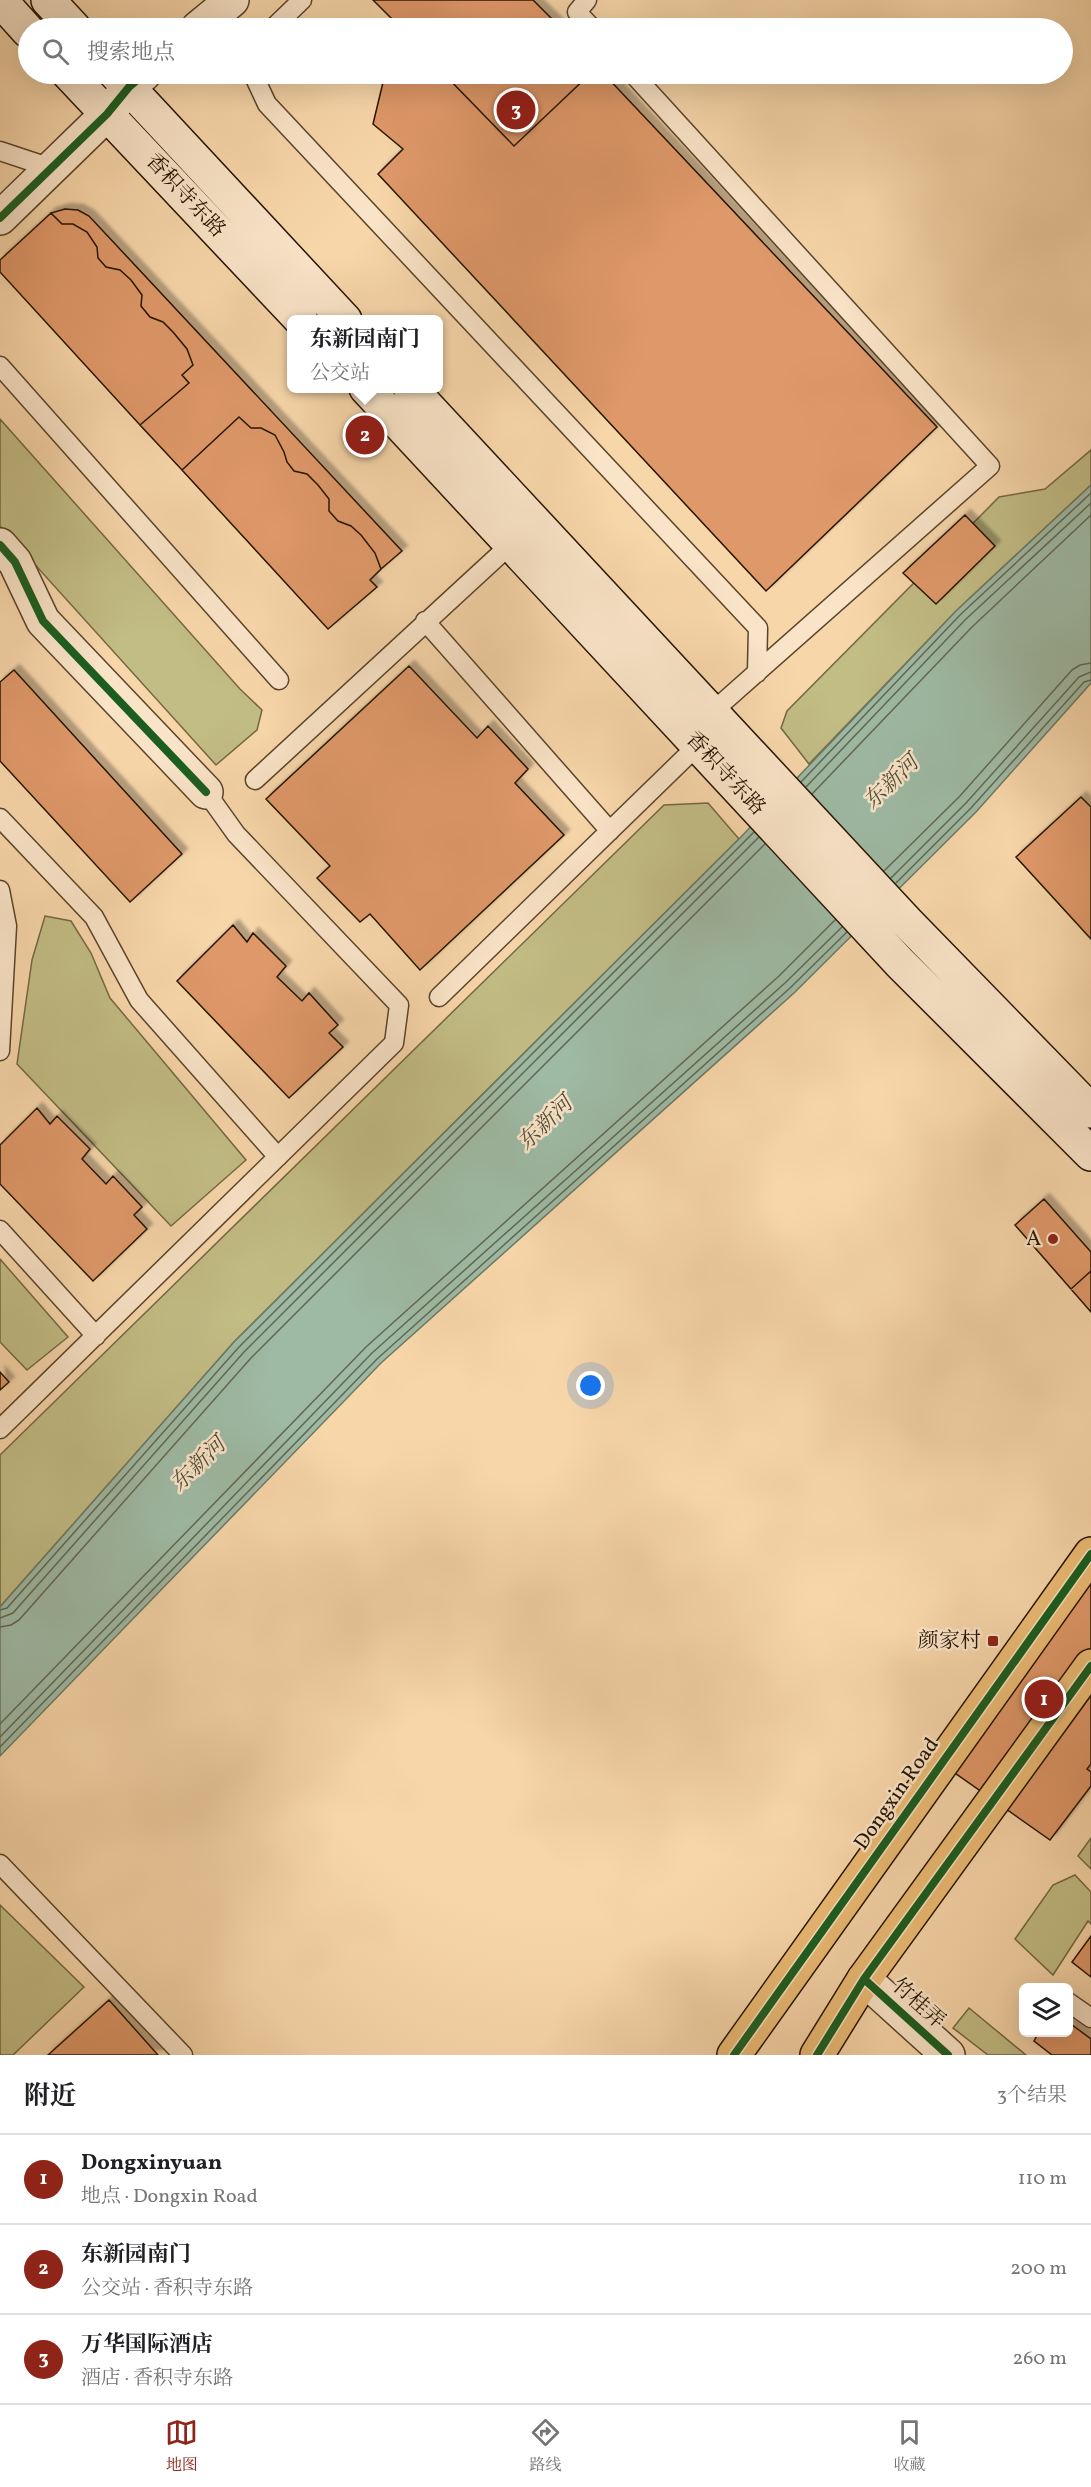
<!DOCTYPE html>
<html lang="zh">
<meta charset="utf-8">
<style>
:root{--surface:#fff;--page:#f2f2f2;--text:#202124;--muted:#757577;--line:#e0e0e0;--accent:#8f2418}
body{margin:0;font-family:Vollkorn,"Noto Serif SC",serif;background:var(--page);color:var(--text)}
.controls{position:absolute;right:18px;bottom:18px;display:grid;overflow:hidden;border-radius:9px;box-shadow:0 6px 24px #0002}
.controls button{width:54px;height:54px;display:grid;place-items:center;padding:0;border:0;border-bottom:2px solid var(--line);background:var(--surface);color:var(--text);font:30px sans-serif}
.you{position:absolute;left:591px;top:1386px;width:21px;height:21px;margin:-15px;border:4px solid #fff;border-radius:50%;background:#1a73e8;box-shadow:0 0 0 9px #1a73e833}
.badge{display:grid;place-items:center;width:39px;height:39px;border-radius:50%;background:var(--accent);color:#fff;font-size:20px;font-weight:700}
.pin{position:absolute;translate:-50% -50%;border:3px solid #fff;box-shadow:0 2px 6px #0006}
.popup{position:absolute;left:287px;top:315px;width:156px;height:78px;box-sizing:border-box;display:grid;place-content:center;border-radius:9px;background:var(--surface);filter:drop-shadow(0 2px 4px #0005);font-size:20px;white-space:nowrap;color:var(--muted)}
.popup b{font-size:22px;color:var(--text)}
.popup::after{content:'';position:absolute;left:50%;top:100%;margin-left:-12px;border:12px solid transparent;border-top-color:var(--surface)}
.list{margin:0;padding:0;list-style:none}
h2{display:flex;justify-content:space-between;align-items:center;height:78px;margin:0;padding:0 24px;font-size:26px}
h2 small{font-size:20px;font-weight:400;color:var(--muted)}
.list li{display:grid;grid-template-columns:39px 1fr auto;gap:18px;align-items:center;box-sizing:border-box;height:90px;padding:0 24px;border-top:2px solid var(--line)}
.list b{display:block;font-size:22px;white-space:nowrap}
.list p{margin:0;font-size:20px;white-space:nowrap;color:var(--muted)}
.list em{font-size:20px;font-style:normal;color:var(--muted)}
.icon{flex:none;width:33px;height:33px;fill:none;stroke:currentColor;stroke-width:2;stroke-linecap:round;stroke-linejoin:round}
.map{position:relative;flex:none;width:1091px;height:2055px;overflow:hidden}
.search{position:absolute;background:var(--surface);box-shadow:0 6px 24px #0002;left:18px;right:18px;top:18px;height:66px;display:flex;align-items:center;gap:15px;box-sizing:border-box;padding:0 21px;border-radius:33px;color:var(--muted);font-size:22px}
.sheet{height:348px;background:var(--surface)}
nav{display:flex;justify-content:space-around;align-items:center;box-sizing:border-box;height:84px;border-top:2px solid var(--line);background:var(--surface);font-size:16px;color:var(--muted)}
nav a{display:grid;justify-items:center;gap:3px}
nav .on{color:var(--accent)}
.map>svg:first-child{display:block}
</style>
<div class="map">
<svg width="1091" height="2055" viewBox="0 0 1091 2055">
<defs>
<filter id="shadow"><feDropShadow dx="5.5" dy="-5.5" stdDeviation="1.5" flood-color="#0004"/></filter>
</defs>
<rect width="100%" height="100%" fill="#f7d6aa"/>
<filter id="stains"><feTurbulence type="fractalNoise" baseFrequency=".00333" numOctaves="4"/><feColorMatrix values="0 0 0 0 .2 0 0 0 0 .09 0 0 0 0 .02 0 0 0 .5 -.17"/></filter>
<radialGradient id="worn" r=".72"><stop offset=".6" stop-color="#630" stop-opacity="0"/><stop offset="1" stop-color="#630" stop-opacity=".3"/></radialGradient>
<path fill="#c2bc85" stroke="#746842" stroke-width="1.5" d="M0,419L240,689L262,710L257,730L216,765L0,526Z
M1091,450V485L956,611L809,764L781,728L787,711L999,497L1045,489Z
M708,803L739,839L234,1342L0,1607V1455L664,805Z
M45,916L71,921L91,953L110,998L246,1160L171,1226L17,1064L32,960Z
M0,1259L68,1337L27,1370L0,1342Z
M1091,1838V1869L1078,1856Z
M1075,1875L1091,1892V1924L1088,1921L1053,1975L1015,1939L1053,1885Z
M0,1905L84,1987L13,2055H0Z
M969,2008L1026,2055H988L953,2028Z"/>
<path fill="#9ebaa5" stroke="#6e7863" stroke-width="1.5" d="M1091,485V683L976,812L794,993L381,1363L0,1756V1607L234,1342L739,839L956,611Z"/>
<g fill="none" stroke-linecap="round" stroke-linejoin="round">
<path stroke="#626752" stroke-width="1.5" d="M801,782L960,615L1091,493
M806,787L965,620L1091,503
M812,794L972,627L1091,515
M884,871L959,797L1072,670L1080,665L1091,663
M891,878L966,803L1079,677L1091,672
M896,883L971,808L1084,682L1091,680
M0,1610L7,1608L239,1347L754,832
M0,1618L13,1613L244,1352L759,837
M0,1627L11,1625L19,1620L251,1358L765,844
M0,1724L366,1347L779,976L835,920
M0,1737L372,1353L785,983L842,927
M0,1747L377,1359L790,988L847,932"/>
</g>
<path fill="#df9869" stroke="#251400" stroke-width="1.5" filter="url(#shadow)" d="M373,0H533L561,28H401Z
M385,74H444L514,146L590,74H604L937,427L766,591L378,174L403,149L373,124Z
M444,74H590L514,146Z
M65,209L78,210L89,216L402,551L381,569L375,553L361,535L351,526L338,521L329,511V499L318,485L307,474L294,471L287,462L284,452L275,435L261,428H251L239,417L182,470L140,425L189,383L182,375L193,365L187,349L173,332L163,322L150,317L141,306L142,295L131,280L120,270L106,267L98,258L97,247L87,232L73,224H62L51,213Z
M51,213L62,224H73L87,232L97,247L98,258L106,267L120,270L131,280L142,295L141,306L150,317L163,322L173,332L187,349L193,365L182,375L189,383L140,425L0,272V260Z
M239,417L251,428H261L275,435L284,452L287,462L294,471L307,474L318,485L329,499V511L338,521L351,526L361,535L375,553L381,569L370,580L377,587L328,629L182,470Z
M965,515L995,546L936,604L903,573Z
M409,666L477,738L488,726L528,769L515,783L564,835L420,970L370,914L360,922L317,878L330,866L266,799Z
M14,670L182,854L130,902L0,761V682Z
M1081,797L1091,807V939L1016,857Z
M233,925L247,942L253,933L286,966L277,977L302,1001L309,993L338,1025L329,1033L343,1047L289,1098L177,981Z
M37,1108L50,1124L57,1116L90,1149L82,1159L106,1184L113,1176L142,1207L134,1215L147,1229L93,1281L0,1184V1145Z
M1044,1199L1091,1252V1312L1015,1225Z
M1044,1199L1091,1252V1271L1071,1289L1015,1225Z
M0,1372L9,1382L0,1390Z
M1091,1565V1764L1087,1769L1091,1772V1786L1050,1840L935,1759Z
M1091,1936V1977L1072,1962Z
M109,2000L158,2055H48Z
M1068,2022L1091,2039V2055H1052L1034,2041L1039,2032H1068Z"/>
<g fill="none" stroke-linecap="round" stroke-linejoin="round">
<defs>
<path id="service" d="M587,0L577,12L592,28
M273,28L302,0
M253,74L267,104L758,628L757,673
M633,74L990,466L711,713
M0,151L51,168
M0,366L279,680
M425,621L610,831
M255,780L511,544
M0,818L94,917L139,1000L278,1157
M0,890L7,926L0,1051
M439,997L698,745
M0,1230L96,1336
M0,1429L394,1043L399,1005L236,834L206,792
M0,1864L183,2055
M1068,2002L1091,2018"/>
<path id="minor" d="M198,28L232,0
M0,218L107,114L129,87L144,74
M0,545L15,562L43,621L206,792
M864,1979L948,2055"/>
<path id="secondary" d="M0,0L28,31
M48,0L74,28
M69,74L301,320
M116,74L345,320
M366,388L900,963L1091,1154
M410,388L907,922L1091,1111"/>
<path id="primary" d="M734,2055L1091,1554
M817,2055L864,1979L1091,1666"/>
</defs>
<use href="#service" stroke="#5a442a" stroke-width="21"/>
<use href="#minor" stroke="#5a442a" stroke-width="36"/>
<use href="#secondary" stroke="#251400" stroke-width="36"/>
<use href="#primary" stroke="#251400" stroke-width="36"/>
<use href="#service" stroke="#fae4c8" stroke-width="18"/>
<use href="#minor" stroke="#fae4c8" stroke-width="33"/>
<use href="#secondary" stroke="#fae4c8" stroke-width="33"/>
<use href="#primary" stroke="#ecbb75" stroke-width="33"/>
<defs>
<path id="cycleway" d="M0,218L107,114L129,87L144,74
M0,545L15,562L43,621L206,792
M864,1979L948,2055
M734,2055L1091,1554
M817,2055L864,1979L1091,1666"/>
</defs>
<use href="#cycleway" stroke="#fae4c8" stroke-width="11"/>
<use href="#cycleway" stroke="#1b5e20" stroke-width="8"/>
</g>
<g fill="#8f2418" stroke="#fae4c8" stroke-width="2">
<circle cx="1053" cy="1239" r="6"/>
<rect x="987" y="1635" width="12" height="12" rx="3"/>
</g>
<g text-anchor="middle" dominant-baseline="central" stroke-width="5" stroke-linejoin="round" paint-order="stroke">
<g font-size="21" fill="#251400" stroke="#fae4c8">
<text transform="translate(185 196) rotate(47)">香积寺东路</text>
<text transform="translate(725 774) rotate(47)">香积寺东路</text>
<text transform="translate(897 1794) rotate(-55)">Dongxin Road</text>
<text transform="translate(918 2004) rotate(42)">竹桂弄</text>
</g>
<g font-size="21" fill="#251400" stroke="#fae4c8" text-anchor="end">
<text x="1041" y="1239">A</text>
<text x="981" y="1641">颜家村</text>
</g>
<g font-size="22" font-style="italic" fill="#4f4e3a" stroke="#fae4c8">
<text transform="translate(892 783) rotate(-44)">东新河</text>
<text transform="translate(546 1124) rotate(-44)">东新河</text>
<text transform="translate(199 1465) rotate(-44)">东新河</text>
</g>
</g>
<rect width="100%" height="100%" filter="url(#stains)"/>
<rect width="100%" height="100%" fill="url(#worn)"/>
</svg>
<div class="controls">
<button><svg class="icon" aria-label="layers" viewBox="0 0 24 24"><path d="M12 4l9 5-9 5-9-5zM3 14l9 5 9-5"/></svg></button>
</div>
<div class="you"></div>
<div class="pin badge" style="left:1044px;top:1699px">1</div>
<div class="pin badge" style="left:365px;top:435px">2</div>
<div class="popup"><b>东新园南门</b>公交站</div>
<div class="pin badge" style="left:516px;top:110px">3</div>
<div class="search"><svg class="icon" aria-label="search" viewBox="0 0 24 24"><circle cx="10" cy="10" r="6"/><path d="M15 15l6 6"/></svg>搜索地点</div>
</div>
<section class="sheet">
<h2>附近<small>3个结果</small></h2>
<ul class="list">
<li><span class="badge">1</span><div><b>Dongxinyuan</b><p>地点 · Dongxin Road</p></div><em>110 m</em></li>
<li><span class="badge">2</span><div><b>东新园南门</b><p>公交站 · 香积寺东路</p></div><em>200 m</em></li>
<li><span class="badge">3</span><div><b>万华国际酒店</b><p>酒店 · 香积寺东路</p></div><em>260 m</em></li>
</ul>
</section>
<nav>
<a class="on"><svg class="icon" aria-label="map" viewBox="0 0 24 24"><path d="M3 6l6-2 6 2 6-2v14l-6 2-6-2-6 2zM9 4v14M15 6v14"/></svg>地图</a>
<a><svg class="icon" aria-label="directions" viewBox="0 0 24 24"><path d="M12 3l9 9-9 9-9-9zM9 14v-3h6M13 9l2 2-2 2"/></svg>路线</a>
<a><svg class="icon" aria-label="saved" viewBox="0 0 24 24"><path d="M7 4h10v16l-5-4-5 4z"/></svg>收藏</a>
</nav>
